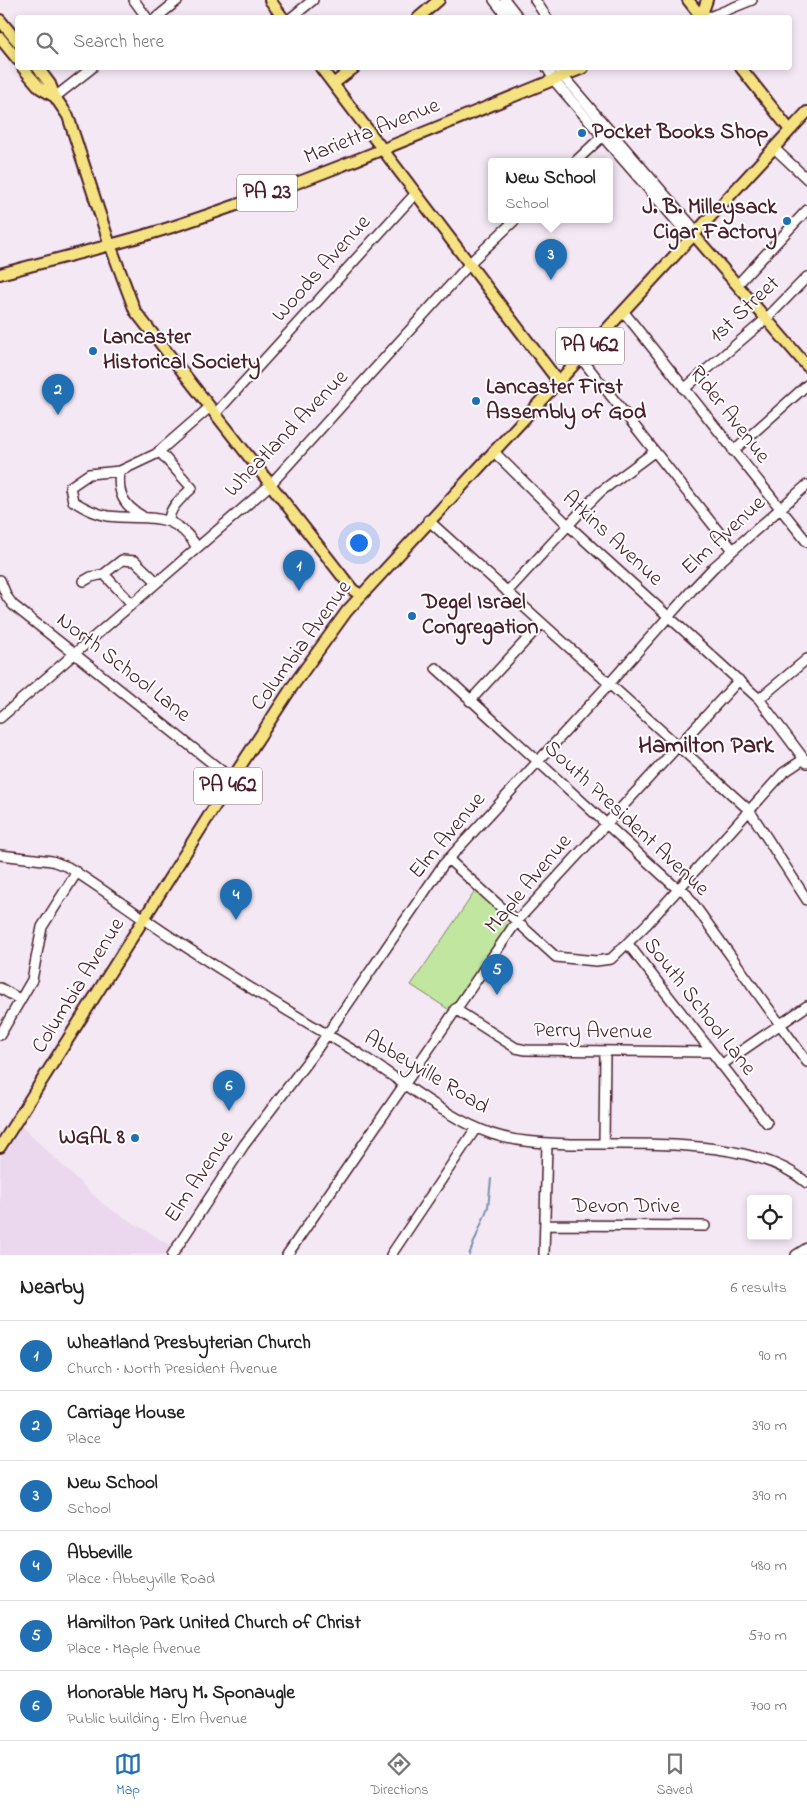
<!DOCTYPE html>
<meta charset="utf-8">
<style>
:root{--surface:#fff;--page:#f6f6f6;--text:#222;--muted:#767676;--line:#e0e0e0;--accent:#1f6fb2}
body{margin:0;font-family:"Indie Flower",sans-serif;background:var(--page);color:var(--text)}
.controls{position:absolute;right:15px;bottom:15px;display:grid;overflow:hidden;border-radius:5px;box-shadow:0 2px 8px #0003}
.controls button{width:45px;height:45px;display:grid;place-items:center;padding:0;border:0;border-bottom:1px solid var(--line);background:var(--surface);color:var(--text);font:25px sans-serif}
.you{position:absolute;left:358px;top:542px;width:18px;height:18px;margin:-12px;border:4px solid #fff;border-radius:50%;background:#1a73e8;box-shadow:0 0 0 8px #1a73e833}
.badge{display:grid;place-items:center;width:32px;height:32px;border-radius:50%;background:var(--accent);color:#fff;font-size:16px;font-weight:700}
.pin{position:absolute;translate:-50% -41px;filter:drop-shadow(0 1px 2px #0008)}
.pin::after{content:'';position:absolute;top:26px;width:18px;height:15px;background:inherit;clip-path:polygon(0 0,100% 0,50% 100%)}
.popup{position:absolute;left:488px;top:158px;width:125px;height:65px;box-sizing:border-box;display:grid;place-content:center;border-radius:5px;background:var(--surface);filter:drop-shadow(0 1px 4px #0005);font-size:16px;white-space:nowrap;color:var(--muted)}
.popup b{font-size:19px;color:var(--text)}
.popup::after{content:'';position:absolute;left:50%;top:100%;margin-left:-10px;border:10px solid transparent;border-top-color:var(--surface)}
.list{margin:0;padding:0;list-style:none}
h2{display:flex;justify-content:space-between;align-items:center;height:65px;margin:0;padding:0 20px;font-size:21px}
h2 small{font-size:16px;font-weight:400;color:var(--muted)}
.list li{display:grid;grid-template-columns:32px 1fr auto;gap:15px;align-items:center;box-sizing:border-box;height:70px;padding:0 20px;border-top:1px solid var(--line)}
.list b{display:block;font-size:19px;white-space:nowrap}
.list p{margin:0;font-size:16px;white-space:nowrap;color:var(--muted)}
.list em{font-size:16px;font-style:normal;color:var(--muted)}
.icon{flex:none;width:28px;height:28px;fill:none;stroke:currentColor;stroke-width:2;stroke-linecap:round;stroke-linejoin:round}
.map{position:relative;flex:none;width:807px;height:1255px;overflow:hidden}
.search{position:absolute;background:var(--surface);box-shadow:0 2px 8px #0003;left:15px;right:15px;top:15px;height:55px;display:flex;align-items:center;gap:12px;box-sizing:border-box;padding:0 18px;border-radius:5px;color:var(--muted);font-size:19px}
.sheet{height:485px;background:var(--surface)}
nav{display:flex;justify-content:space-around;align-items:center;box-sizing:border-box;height:70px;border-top:1px solid var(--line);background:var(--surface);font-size:14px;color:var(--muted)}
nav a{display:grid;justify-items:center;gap:2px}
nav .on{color:var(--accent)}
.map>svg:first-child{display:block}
</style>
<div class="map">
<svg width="807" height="1255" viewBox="0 0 807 1255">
<rect width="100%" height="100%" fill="#f4e8f5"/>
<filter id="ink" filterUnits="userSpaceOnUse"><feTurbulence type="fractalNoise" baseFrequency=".02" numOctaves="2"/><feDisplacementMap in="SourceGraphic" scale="10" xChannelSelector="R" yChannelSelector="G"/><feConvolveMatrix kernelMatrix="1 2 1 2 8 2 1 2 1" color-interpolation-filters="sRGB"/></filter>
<g filter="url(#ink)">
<path fill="#ecd8ee" d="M20,1125L103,1204L171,1246L165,1255H0V1158Z"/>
<path fill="#c0e6a0" stroke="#858266" d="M476,890L510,922L451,1011L411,985Z"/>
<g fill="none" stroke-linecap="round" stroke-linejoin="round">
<path stroke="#7990a7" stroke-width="2" d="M469,1255L488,1207L491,1179"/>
<defs>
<path id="minor" d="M134,0L147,18
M494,0L508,18
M505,0L519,18
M535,0L547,18
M701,17L712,16L752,0
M156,18L178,0
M291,18L313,0
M547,68L557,84L685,231L694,235
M558,68L566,80L691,225L694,235
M55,97L92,68
M774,148L807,179
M576,161L607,132
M737,285L807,210
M623,311L807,542
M580,357L733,550
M684,389L766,319L807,277
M215,414L416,193
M159,451L192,488C182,498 170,506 169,520
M493,451L568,525L759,699L807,763
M733,451L807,385
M120,471C117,493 123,505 142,516
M428,520L749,810L807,900
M197,547C172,508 147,521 108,516C96,514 84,508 73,501L70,487L89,474L120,471L156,454L210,407
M104,574L132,604
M0,580L7,597L13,605L232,779
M84,581L91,577L104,574L122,560L135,561L157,582
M507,592L585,507L600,492L654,452
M436,668L673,885L685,892L807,1062
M759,699L807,659
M470,701L542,623
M0,718L270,485L474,259L516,219
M0,855L52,861L68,867C103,889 136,914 171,937C233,979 297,1016 361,1055C404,1082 444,1117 492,1134C519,1143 547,1143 574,1144C642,1145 754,1137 807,1183
M448,859L556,957L596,961L611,959L647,924L783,773L804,759
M628,944L767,1123
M0,988L21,1000
M455,1009L516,1048L526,1050L711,1052
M0,1035L32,980L42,927L77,872
M721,1065L807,1006
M604,1144L605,1051
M547,1225L705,1226
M172,1255L244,1145L317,1049L443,865L609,684L692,590L714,567L807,485
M287,1255L517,921L739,680
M391,1255L476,1128
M544,1255L547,1143
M796,1255L807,1248"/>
<path id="major" d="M270,0L283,18
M688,0L702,18
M701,17L707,0
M418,18L439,0
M0,20L18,42
M0,38L18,60
M23,68L40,88L55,97
M38,68L50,84L55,97L68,116L108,239L135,311L353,590L361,595
M321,68L558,381
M741,68L790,130
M333,84L354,68
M694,235L807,366
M0,274C58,258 117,245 175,226C313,181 448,122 583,68
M0,1147L232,779L292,687L347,611L807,112"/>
</defs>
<use href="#minor" stroke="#4a1f2b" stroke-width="12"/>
<use href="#major" stroke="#4a1f2b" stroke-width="14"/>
<use href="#minor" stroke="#fff" stroke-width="9"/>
<use href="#major" stroke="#f5e382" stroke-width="10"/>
</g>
</g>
<g fill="#1f6fb2" stroke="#fff" stroke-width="2">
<circle cx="582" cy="133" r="5"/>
<circle cx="787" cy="221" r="5"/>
<circle cx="93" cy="351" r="5"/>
<circle cx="476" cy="401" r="5"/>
<circle cx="412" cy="616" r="5"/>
<circle cx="135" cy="1138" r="5"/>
</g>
<g text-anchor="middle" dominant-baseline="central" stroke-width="4" stroke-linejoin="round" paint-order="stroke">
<g fill="#fff" stroke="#80626b" stroke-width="1">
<rect x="237" y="174.5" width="60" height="37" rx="4"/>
<rect x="556" y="327.5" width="68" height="37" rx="4"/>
<rect x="194" y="767.5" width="68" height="37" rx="4"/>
</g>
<g font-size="21" font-weight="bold" fill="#4a1f2b">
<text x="267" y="193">PA 23</text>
<text x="590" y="346">PA 462</text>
<text x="228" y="786">PA 462</text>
</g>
<g font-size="22" fill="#4a1f2b" stroke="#fff">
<text transform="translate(372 132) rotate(-22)">Marietta Avenue</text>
<text transform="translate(322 269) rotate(-48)">Woods Avenue</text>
<text transform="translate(745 310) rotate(-43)">1st Street</text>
<text transform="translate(729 415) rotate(52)">Rider Avenue</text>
<text transform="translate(287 434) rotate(-46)">Wheatland Avenue</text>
<text transform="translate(724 536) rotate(-43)">Elm Avenue</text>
<text transform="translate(612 539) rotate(43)">Atkins Avenue</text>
<text transform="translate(302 646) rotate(-54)">Columbia Avenue</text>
<text transform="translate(123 668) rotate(38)">North School Lane</text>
<text transform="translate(626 819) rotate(43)">South President Avenue</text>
<text transform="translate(448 836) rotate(-50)">Elm Avenue</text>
<text transform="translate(529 884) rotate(-50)">Maple Avenue</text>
<text transform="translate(79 986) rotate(-58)">Columbia Avenue</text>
<text transform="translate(699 1007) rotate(52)">South School Lane</text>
<text transform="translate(593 1032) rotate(1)">Perry Avenue</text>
<text transform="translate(426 1073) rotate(31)">Abbeyville Road</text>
<text transform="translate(200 1177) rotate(-56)">Elm Avenue</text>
<text x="626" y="1207">Devon Drive</text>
</g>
<g font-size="22" font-weight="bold" fill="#4a1f2b" stroke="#fff" text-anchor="start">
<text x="592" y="133">Pocket Books Shop</text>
<text x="777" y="208" text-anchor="end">J. B. Milleysack<tspan x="777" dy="25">Cigar Factory</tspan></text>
<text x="103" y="338">Lancaster<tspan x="103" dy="25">Historical Society</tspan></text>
<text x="486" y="388">Lancaster First<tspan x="486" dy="25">Assembly of God</tspan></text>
<text x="422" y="603">Degel Israel<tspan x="422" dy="25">Congregation</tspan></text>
<text x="125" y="1138" text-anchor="end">WGAL 8</text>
</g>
<g font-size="24" font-weight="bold" fill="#4a1f2b" stroke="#fff">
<text x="706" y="746">Hamilton Park</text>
</g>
</g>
</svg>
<div class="controls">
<button><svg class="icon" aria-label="locate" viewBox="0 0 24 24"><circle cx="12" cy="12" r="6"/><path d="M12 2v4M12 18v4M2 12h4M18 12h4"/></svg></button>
</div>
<div class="you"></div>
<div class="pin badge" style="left:299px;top:591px">1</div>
<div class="pin badge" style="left:58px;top:415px">2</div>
<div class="pin badge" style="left:551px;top:280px">3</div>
<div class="popup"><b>New School</b>School</div>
<div class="pin badge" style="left:236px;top:920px">4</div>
<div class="pin badge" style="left:497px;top:995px">5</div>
<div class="pin badge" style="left:229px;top:1111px">6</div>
<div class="search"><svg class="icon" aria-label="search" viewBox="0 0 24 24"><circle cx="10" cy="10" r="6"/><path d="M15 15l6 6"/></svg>Search here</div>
</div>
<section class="sheet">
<h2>Nearby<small>6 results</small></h2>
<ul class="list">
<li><span class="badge">1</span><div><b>Wheatland Presbyterian Church</b><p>Church · North President Avenue</p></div><em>90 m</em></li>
<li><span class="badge">2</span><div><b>Carriage House</b><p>Place</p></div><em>390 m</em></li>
<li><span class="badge">3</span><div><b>New School</b><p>School</p></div><em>390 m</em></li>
<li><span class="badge">4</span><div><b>Abbeville</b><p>Place · Abbeyville Road</p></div><em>480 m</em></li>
<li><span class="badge">5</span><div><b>Hamilton Park United Church of Christ</b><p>Place · Maple Avenue</p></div><em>570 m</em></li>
<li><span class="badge">6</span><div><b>Honorable Mary M. Sponaugle</b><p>Public building · Elm Avenue</p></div><em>700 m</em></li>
</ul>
</section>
<nav>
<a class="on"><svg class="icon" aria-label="map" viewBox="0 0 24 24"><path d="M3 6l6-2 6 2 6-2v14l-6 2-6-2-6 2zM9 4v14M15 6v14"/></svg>Map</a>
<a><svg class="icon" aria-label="directions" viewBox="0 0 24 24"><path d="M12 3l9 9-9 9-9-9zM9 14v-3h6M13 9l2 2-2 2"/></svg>Directions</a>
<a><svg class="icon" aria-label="saved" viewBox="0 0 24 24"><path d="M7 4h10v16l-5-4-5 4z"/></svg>Saved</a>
</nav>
